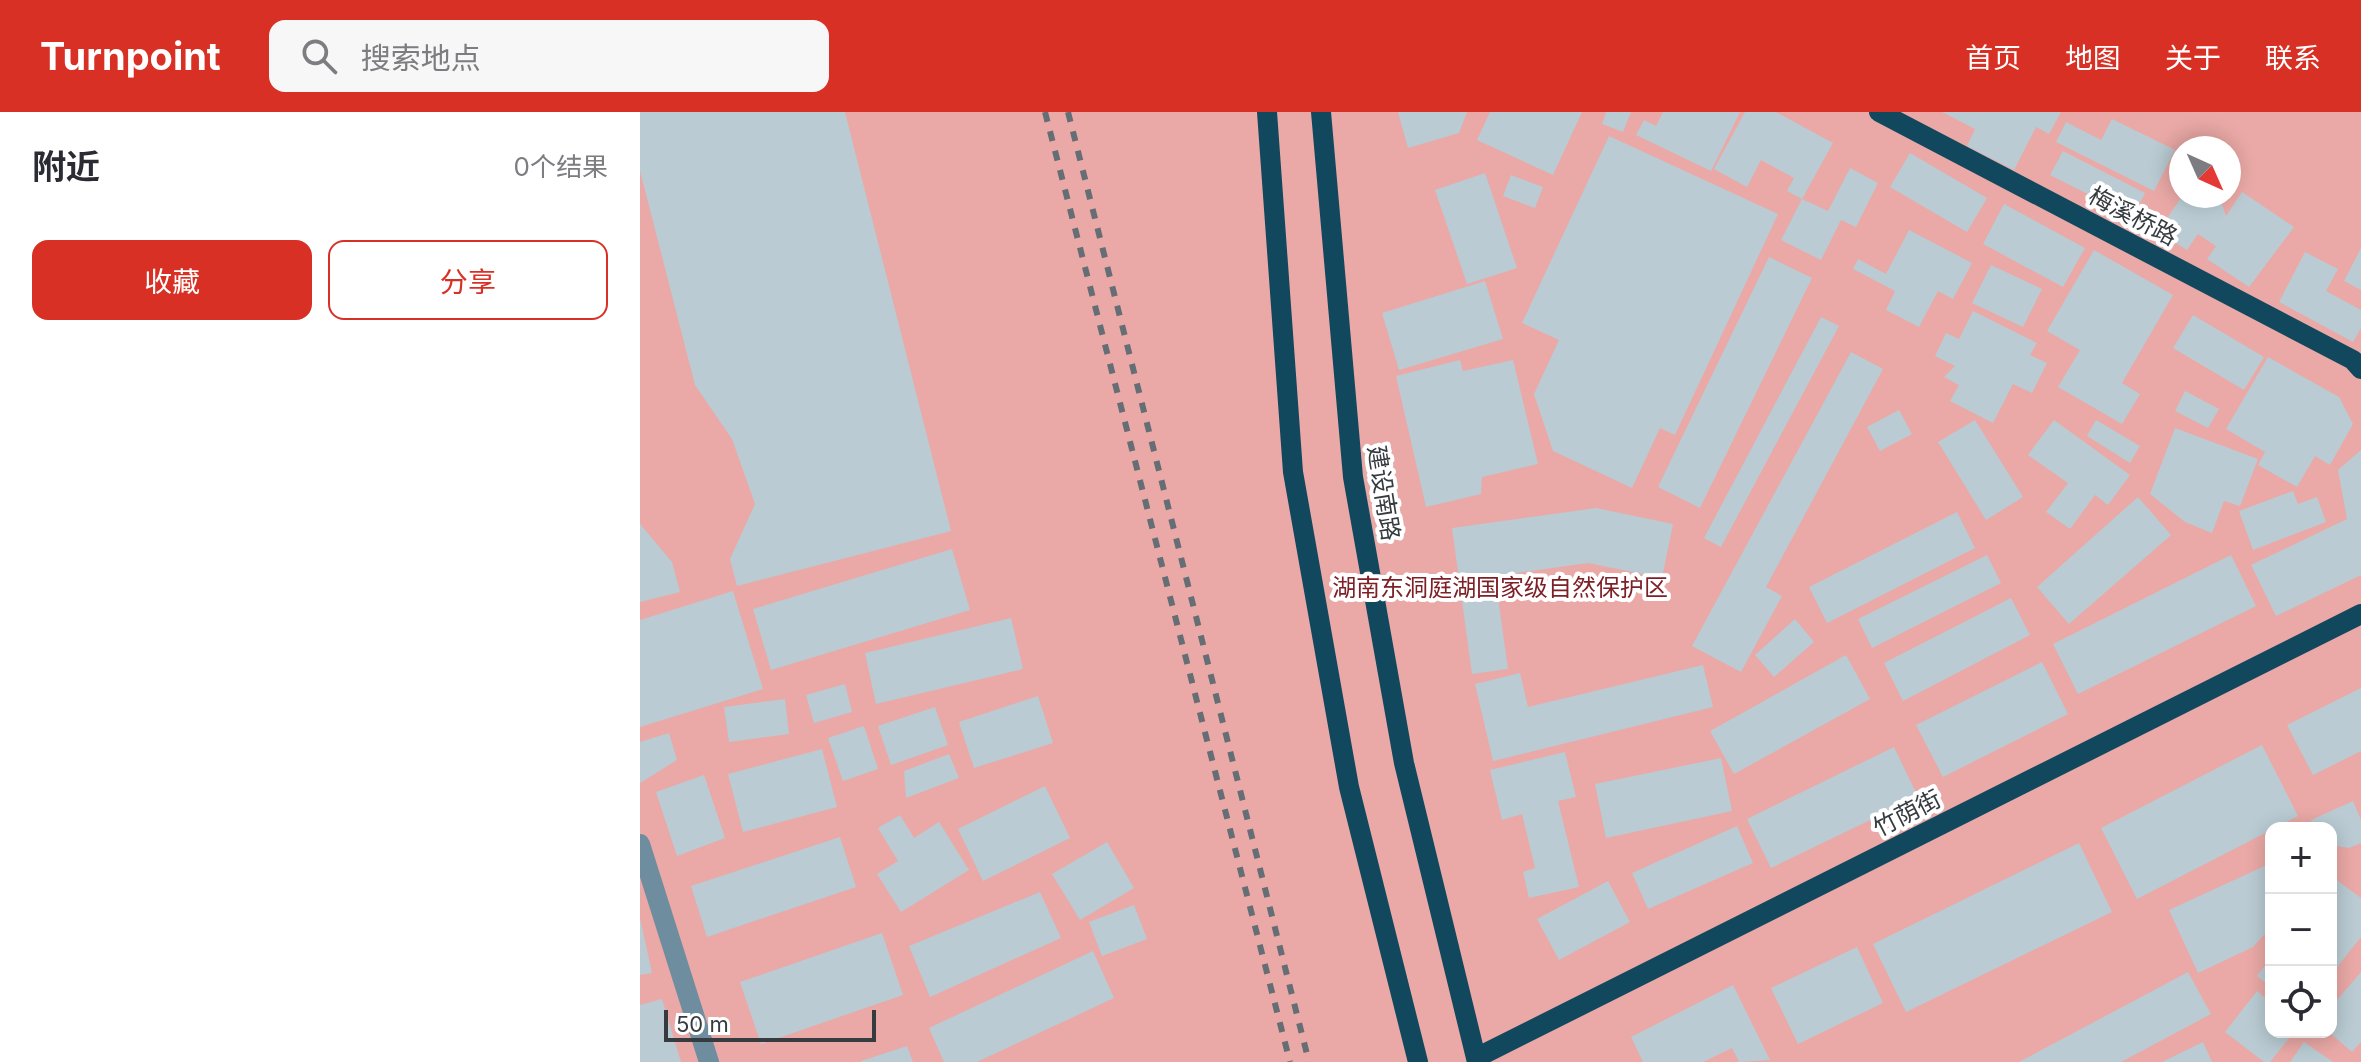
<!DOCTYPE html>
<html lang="zh">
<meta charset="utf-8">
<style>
:root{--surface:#fff;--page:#f7f7f7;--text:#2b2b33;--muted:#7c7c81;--line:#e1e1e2;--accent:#d93025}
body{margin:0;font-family:Inter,"Noto Sans SC",sans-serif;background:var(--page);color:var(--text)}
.controls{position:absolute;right:24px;bottom:24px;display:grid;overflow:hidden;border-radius:16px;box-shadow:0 4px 20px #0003}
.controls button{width:72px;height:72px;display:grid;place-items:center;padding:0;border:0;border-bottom:2px solid var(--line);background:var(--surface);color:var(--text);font:40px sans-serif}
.compass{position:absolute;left:1529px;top:24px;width:72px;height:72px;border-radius:50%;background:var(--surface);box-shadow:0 4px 20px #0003;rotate:135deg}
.scale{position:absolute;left:24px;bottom:20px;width:212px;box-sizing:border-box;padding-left:8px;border:4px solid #353b3f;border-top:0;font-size:22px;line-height:28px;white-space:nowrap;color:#353b3f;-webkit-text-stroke:6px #fff;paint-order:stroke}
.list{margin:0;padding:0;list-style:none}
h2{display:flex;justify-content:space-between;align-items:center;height:104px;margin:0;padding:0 32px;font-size:34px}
h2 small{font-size:26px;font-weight:400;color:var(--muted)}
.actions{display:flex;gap:16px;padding:24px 32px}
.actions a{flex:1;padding:18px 0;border:2px solid var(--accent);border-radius:16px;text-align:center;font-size:28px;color:var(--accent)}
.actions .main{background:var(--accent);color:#fff}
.icon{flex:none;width:44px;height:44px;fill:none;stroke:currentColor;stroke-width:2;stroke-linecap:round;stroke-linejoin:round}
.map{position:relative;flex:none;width:1721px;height:950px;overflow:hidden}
header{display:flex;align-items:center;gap:48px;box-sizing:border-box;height:112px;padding:0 40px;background:var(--accent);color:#fff}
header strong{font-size:38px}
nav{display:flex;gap:44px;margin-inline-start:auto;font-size:28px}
.search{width:560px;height:72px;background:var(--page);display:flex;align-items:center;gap:20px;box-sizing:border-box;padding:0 28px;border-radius:16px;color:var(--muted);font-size:30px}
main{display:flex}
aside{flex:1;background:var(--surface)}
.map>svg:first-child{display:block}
</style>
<header>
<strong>Turnpoint</strong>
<div class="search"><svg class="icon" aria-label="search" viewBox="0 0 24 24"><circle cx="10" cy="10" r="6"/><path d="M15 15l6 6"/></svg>搜索地点</div>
<nav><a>首页</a><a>地图</a><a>关于</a><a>联系</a></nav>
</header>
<main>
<aside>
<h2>附近<small>0个结果</small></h2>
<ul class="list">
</ul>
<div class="actions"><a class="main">收藏</a><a>分享</a></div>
</aside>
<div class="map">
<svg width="1721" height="950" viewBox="0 0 1721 950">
<rect width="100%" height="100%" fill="#d4e5ee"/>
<path fill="#eaa9a6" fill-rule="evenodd" d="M0,0H1721V950H0ZM1541,36H1589V84H1541ZM1631,716H1691V920H1631Z"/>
<path fill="#bacbd3" d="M0,0H205L311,419L97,474L90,447L115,392L92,327L55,273L0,59Z
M758,0H827L819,21L768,36Z
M850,0H942L913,63L837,28Z
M966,0H991L983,20L962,12Z
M1023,0H1100L1071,59L996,23L1004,8L1016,14Z
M1105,0H1136L1193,31L1162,87L1188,99L1210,56L1238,71L1216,115L1201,108L1181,148L1141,128L1162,87L1147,79L1154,66L1121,48L1107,75L1074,57Z
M1302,0H1421L1409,22L1396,15L1374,58L1327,34L1335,17Z
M1472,7L1535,38L1514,79L1416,30L1426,10L1461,28Z
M969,24L1138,102L1035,323L1020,316L992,376L913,339L894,282L919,228L882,211Z
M1423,39L1505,81L1493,105L1410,63Z
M1270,41L1347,86L1327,120L1250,75Z
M845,61L877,156L827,172L795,78Z
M871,63L903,75L895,96L863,84Z
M1602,80L1654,115L1609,175L1567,147L1576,134L1558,122L1547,138L1518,120L1542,84H1579L1586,104Z
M1364,92L1445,136L1423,175L1343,132Z
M1269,118L1332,151L1313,187L1298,179L1279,215L1246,198L1255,179L1213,157L1218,147L1246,162Z
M1721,136V178L1704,169Z
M1454,138L1533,183L1482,271L1500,282L1482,312L1418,275L1440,238L1407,219Z
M1665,140L1698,157L1686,179L1721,198V216L1713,230L1639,190Z
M1129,145L1172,166L1060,396L1018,375Z
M1351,153L1402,177L1383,215L1332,191Z
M845,169L863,227L759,258L742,201Z
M1333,199L1397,231L1390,243L1407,251L1392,281L1373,272L1353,311L1310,289L1319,273L1304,265L1315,254L1295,244L1306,221L1319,227Z
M1553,203L1624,245L1604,278L1533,236Z
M1181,205L1199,214L1081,435L1064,426Z
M1211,240L1243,257L1126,475L1142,484L1101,560L1052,534Z
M1628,245L1699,285L1713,312L1690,353L1675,344L1657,375L1618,353L1625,340L1586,317Z
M820,248L823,259L873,248L898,352L842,365L841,382L786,395L756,264Z
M1545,279L1579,297L1568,316L1535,299Z
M1259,298L1272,322L1240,339L1227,315Z
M1335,308L1383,385L1346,408L1298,330Z
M1414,308L1490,363L1468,393L1455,383L1430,417L1406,400L1428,371L1388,343Z
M1456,308L1500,334L1490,351L1447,324Z
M1535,316L1618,347L1600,394L1584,389L1572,421L1545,410L1510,382Z
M1721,338V463L1636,504L1611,453L1707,407L1698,358Z
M1653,379L1658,392L1677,385L1686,410L1613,438L1599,399Z
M1498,385L1531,423L1429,512L1397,475Z
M956,396L1033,412L1022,466L948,451L855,464L868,557L832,562L812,416Z
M1317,400L1335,436L1187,511L1169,475Z
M0,412L32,450L40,480L0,490Z
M312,437L330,498L131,558L113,497Z
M1347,443L1361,471L1232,536L1218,507Z
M1591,443L1616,494L1438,582L1413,532Z
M93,479L123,577L0,615V508Z
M1371,486L1390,523L1263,589L1244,551Z
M371,506L383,557L236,592L225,541Z
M1155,507L1174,530L1134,565L1115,543Z
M1206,543L1230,587L1094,662L1070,619Z
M1402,550L1428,602L1303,665L1276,613Z
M1063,553L1073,595L853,649L835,572L880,561L888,595Z
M205,572L212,600L174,611L166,583Z
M1721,576V639L1673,663L1647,613Z
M398,584L413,631L334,656L319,610Z
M145,587L149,622L89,630L84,595Z
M295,595L308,633L251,653L238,614Z
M224,614L238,657L203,669L188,626Z
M29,621L37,648L0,671V630Z
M1622,633L1658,704L1497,787L1461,716Z
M1254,635L1278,685L1131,756L1107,707Z
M182,637L197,695L103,720L88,662Z
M925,640L936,685L918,689L939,775L889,786L883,760L895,756L882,702L862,708L850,658Z
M309,642L319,666L266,686L264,659Z
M1081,646L1092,699L966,726L955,672Z
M64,663L85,726L37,744L16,680Z
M405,674L430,726L343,769L318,717Z
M1713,689L1721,708V731L1709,736L1691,733V716H1674L1671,708Z
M260,703L274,726L299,710L329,758L261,800L237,762L258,749L238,716Z
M1097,714L1113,751L1008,797L992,761Z
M200,725L216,775L67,825L51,774Z
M467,730L494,776L440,808L412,762Z
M1439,731L1472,800L1266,900L1233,832Z
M1631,751V815L1613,835L1558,861L1529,798Z
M1694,766L1721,786V825L1691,863V770Z
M968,769L990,810L919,848L897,807Z
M400,780L421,826L290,885L269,834Z
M494,793L507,827L462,844L449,810Z
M0,806L12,861L0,863Z
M242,821L263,883L121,932L100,870Z
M1217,835L1243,891L1158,932L1131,876Z
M453,839L474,886L337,950H304L289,916Z
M1631,846V875L1617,864Z
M1548,860L1571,902L1481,950H1379Z
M1721,860V930L1712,940L1691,922V895Z
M1093,873L1130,948L1099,950L1092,936L1063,950H1003L991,925Z
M1617,879L1631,891V920H1654L1630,950H1624L1585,920Z
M22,887L41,950H0V893Z
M1563,930L1572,950H1522Z
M1664,930L1693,950H1650Z
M267,934L273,950H221V949Z"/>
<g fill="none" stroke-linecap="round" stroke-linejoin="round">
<path stroke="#6e8e9f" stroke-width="20" d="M0,732L69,950"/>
<path stroke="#12485e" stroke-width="20" d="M627,0L653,360L709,675L778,950
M681,0L713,365L764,651L837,950
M1239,0L1713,248L1721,257
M836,946L1721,502"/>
<path stroke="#656e74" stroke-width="6" stroke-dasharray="10 10" stroke-linecap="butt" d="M405,0L650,950
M428,0L669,950"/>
</g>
<g text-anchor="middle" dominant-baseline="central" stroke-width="8" stroke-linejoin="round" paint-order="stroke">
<g font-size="24" fill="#353b3f" stroke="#fff">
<text transform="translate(1493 104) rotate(28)">梅溪桥路</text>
<text transform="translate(744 381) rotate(81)">建设南路</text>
<text transform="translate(1267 701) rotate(-27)">竹荫街</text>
</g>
<g font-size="24" fill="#7e2027" stroke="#fff">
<text x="860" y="475">湖南东洞庭湖国家级自然保护区</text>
</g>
</g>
</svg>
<div class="controls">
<button>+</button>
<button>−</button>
<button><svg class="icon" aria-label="locate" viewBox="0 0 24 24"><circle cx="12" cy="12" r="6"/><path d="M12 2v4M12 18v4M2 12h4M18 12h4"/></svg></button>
</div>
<svg class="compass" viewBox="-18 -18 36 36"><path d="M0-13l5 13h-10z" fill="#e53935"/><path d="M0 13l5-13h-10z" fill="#7c7c81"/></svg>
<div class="scale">50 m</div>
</div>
</main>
